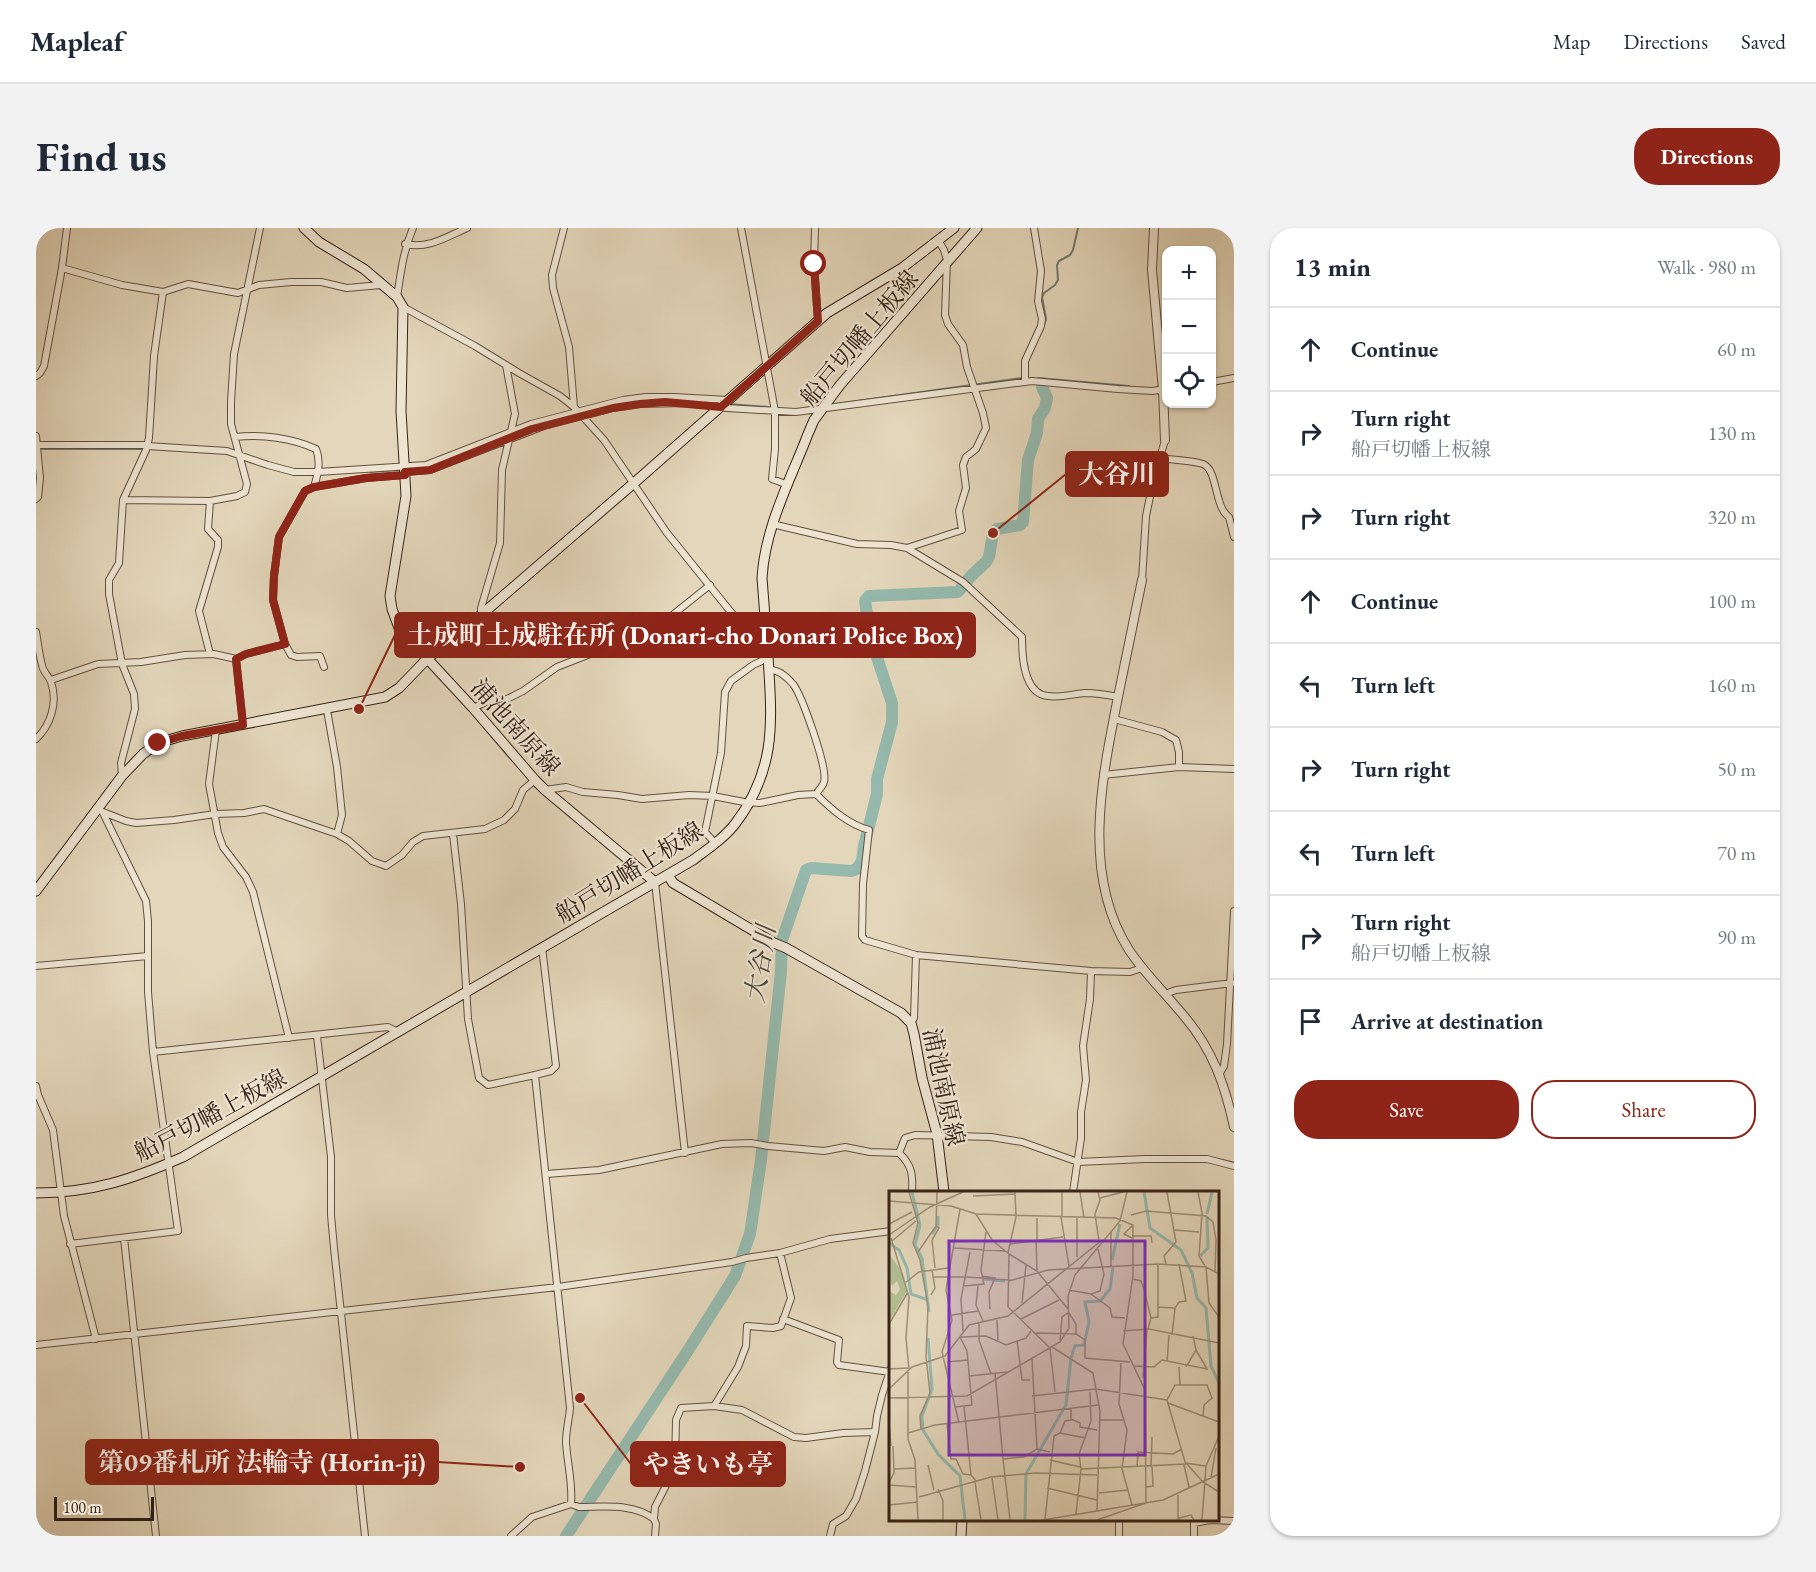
<!DOCTYPE html>
<meta charset="utf-8">
<style>
:root{--surface:#fff;--page:#f2f2f3;--text:#1f2937;--muted:#747a83;--line:#e0e1e3;--accent:#8f2418}
body{margin:0;font-family:"EB Garamond","Noto Serif JP",serif;background:var(--page);color:var(--text)}
.controls{position:absolute;right:18px;top:18px;display:grid;overflow:hidden;border-radius:12px;box-shadow:0 2px 4px #0004}
.controls button{width:54px;height:54px;display:grid;place-items:center;padding:0;border:0;border-bottom:2px solid var(--line);background:var(--surface);color:var(--text);font:30px sans-serif}
.scale{position:absolute;left:18px;bottom:15px;width:100px;box-sizing:border-box;padding-left:6px;border:3px solid #372316;border-top:0;font-size:16px;line-height:21px;white-space:nowrap;color:#372316;-webkit-text-stroke:4px #ede4d2;paint-order:stroke}
.stop{position:absolute;width:18px;height:18px;margin:-14px;border:4px solid #8f2418;border-radius:50%;background:#fff}
.stop.end{background:#8f2418;border-color:#fff;box-shadow:0 2px 6px #0008}
.list{margin:0;padding:0;list-style:none}
h2{display:flex;justify-content:space-between;align-items:center;height:78px;margin:0;padding:0 24px;font-size:26px}
h2 small{font-size:20px;font-weight:400;color:var(--muted)}
.list li{display:grid;grid-template-columns:39px 1fr auto;gap:18px;align-items:center;box-sizing:border-box;height:84px;padding:0 24px;border-top:2px solid var(--line)}
.list b{display:block;font-size:22px;white-space:nowrap}
.list p{margin:0;font-size:20px;white-space:nowrap;color:var(--muted)}
.list em{font-size:20px;font-style:normal;color:var(--muted)}
.actions{display:flex;gap:12px;padding:18px 24px}
.actions a{flex:1;padding:14px 0;border:2px solid var(--accent);border-radius:24px;text-align:center;font-size:21px;color:var(--accent)}
.actions .main{background:var(--accent);color:#fff}
.icon{flex:none;width:33px;height:33px;fill:none;stroke:currentColor;stroke-width:2;stroke-linecap:round;stroke-linejoin:round}
.map{position:relative;flex:none;width:1198px;height:1308px;overflow:hidden;border-radius:24px}
header{display:flex;align-items:center;gap:36px;box-sizing:border-box;height:84px;padding:0 30px;background:var(--surface);border-bottom:2px solid var(--line)}
header strong{font-size:28px}
nav{display:flex;gap:33px;margin-inline-start:auto;font-size:21px}
.intro{display:flex;align-items:center;justify-content:space-between;box-sizing:border-box;height:144px;padding:0 36px}
h1{margin:0;font-size:42px}
.button{padding:15px 27px;border-radius:24px;background:var(--accent);color:#fff;font-size:21px;font-weight:700}
main{display:flex;gap:36px;padding:0 36px}
aside{flex:1;background:var(--surface);border-radius:24px;box-shadow:0 2px 4px #0004}
.map>svg:first-child{display:block}
</style>
<header>
<strong>Mapleaf</strong>
<nav><a>Map</a><a>Directions</a><a>Saved</a></nav>
</header>
<div class="intro"><h1>Find us</h1><a class="button">Directions</a></div>
<main>
<div class="map">
<svg width="1198" height="1308" viewBox="0 0 1198 1308">
<rect width="100%" height="100%" fill="#e3d6ba"/>
<filter id="stains"><feTurbulence type="fractalNoise" baseFrequency=".00333" numOctaves="4"/><feColorMatrix values="0 0 0 0 .2 0 0 0 0 .09 0 0 0 0 .02 0 0 0 .5 -.17"/></filter>
<radialGradient id="worn" r=".72"><stop offset=".6" stop-color="#630" stop-opacity="0"/><stop offset="1" stop-color="#630" stop-opacity=".3"/></radialGradient>
<g fill="none" stroke-linecap="round" stroke-linejoin="round">
<path stroke="#6f7d71" stroke-width="2" d="M1007,100L1010,91L1006,69L1008,65L1019,57L1022,52L1021,37L1023,33L1034,27L1037,22L1042,0
M1002,150L1093,158
M606,173L621,172
M671,174L684,175
M585,176L600,174
M692,176L732,179
M800,176L986,150
M3,221H108
M428,226L467,210
M335,244L362,242"/>
<path stroke="#95b9ad" stroke-width="12" d="M530,1308L651,1124L699,1048L714,1006L725,932L745,743L746,712L770,642L775,640L815,643L821,641L826,633L828,618L841,566V551L856,494V475L835,411L829,373L833,368L922,364L935,348L950,334L953,329L957,305L961,301L984,297L987,294L992,232L1001,205L1002,191L1009,180L1011,170L1006,159"/>
<defs>
<path id="minor" d="M528,0L516,47L517,60L533,119L538,179
M705,0L739,183V221L736,251L752,257
M779,0L778,36L782,93
M369,16C393,21 410,9 431,0
M26,40L86,57L127,64L152,56L202,65L223,57L255,54H285L311,60L345,57
M361,69C365,44 367,23 377,0
M367,79L439,118L483,145L524,168L538,179L568,212L631,305L707,399L725,415L731,414
M0,148L4,145L8,138L26,40L31,0
M989,154V133L1005,98L1006,91L1002,73L1005,43L998,0
M1176,154L1198,150
M0,208L4,250L2,269L0,271
M199,209C226,206 256,210 280,221C285,233 282,246 278,259
M0,217H111
M111,218L191,223L232,237L258,244H282L390,237L495,196L587,172L610,169H638L692,172
M1124,230C1136,232 1156,232 1167,236C1182,242 1178,279 1193,289L1198,309
M369,244L394,242L508,198L577,180L604,176L649,175L680,178L691,180L760,184L996,153L1082,161L1116,163L1130,161
M87,272L174,273L201,268L209,264L211,256L195,196V174L198,126L224,0
M736,296L821,316L855,317L871,320L927,354L986,409C986,427 987,466 1012,468C1024,470 1037,466 1049,465C1060,465 1072,467 1082,469
M871,320L926,302L923,283L930,260L927,237L930,229L940,221L950,200L947,185L931,139L927,117L912,96L909,87L911,32L908,22L902,12
M1106,352L1110,288L1117,254L1129,212
M445,387V380L464,315L466,242L479,186L470,137
M0,404C2,415 3,426 6,437C7,444 13,448 15,454C22,474 15,497 0,511
M174,426L163,383L182,319V312L172,301L174,273
M200,431L210,426L249,416
M288,439L284,428L261,429L255,427L249,416L237,372L238,348L243,309L269,263L278,259L330,250L369,247
M733,442C742,441 751,449 757,456C766,468 792,540 788,554C787,558 782,563 780,566
M15,452L62,436L105,434L149,427L178,426L200,431L207,497
M437,480L450,474L471,471L487,463L521,439L590,412L604,410L629,393L674,357
M291,482L301,539L306,587L301,606
M1078,491L1126,504L1140,512L1143,524V539
M180,502L173,556L182,605L187,619L210,649L217,664L253,810
M1067,547L1143,539L1198,541
M86,548L85,535L99,481L98,466L86,436L73,366V352L83,335L87,272L110,222L113,210L118,128L127,64
M509,562L530,559L547,564L582,567L606,571L653,567L677,568L708,574L724,575L762,567L780,566C795,581 812,596 833,602L827,656L826,708L829,712L880,727L1055,743L1094,744L1106,740
M67,584L90,593L100,595L138,592L179,586L208,585L228,581L301,606L313,613L336,633L350,638L366,627L377,614L387,608L449,601L468,592L479,581L487,562L499,552
M417,606L425,676L432,791L443,850L452,857L499,847
M679,615L669,604L685,525L689,464L695,453L717,437L732,430
M619,654L649,925
M506,719L520,838L515,843L499,847L534,1180C533,1192 530,1202 530,1214C531,1234 537,1256 535,1276
M0,738L112,728
M1129,766L1140,762L1196,755
M875,795L878,790L880,727
M281,808L295,929V987L298,1020L329,1308
M117,824L352,799L362,804
M1184,845L1188,838L1191,816L1198,683
M0,858L2,867L17,902L28,988L60,1111
M863,925L869,910L879,907L955,909L986,914L1042,934L1109,931H1171L1198,938
M510,946L563,942L686,916L715,915L732,918L788,923L809,919L834,924L863,925C876,937 877,947 876,964
M1037,964L1045,910V884L1050,852L1047,818L1054,771L1055,743
M88,1010L120,1308
M34,1016L142,1003L117,824L112,764V693L110,673L67,585
M747,1091L803,1112L801,1134L803,1137L854,1144
M0,1117L522,1059L696,1034L710,1030L744,1025L794,1011L855,1003
M678,1178L702,1139L710,1118L711,1098L737,1100L745,1098L755,1070L744,1025
M0,1305L1,1308
M475,1308L496,1289L535,1276L543,1279C568,1279 598,1275 618,1291
M619,1308L620,1296L618,1291L619,1279L639,1240L640,1192L645,1180L678,1178L706,1182L758,1209L770,1210L807,1205L839,1204
M794,1308L797,1296L810,1288L820,1271L829,1243L839,1204L841,1188L846,1167L855,1140
M1083,1308V1292
M1158,1308V1295L1174,1292L1198,1293"/>
<path id="tertiary" d="M1118,0L1116,42L1127,162L1129,212
M1106,352C1098,391 1090,430 1082,469C1066,550 1045,647 1093,722C1109,746 1130,766 1148,788C1177,822 1189,857 1198,899"/>
<path id="secondary" d="M268,0L283,14L328,41L361,69L367,79L365,183L370,268L354,368L356,381L363,400L437,480L499,552L509,562L619,654
M632,647L637,655L738,715L750,720L865,785L875,795L878,806L886,850L901,906L908,964
M0,663L86,548L107,526L122,515L146,508L349,469L363,460L392,430L445,387L598,255L791,85L866,40L918,0
M0,965C56,965 97,951 147,929L657,632C672,621 688,610 699,596C741,541 736,493 732,428C730,402 728,376 726,350C729,299 754,253 772,206L778,192L804,157L941,0
M925,1308L926,1292"/>
</defs>
<use href="#minor" stroke="#62503f" stroke-width="8"/>
<use href="#tertiary" stroke="#62503f" stroke-width="10"/>
<use href="#secondary" stroke="#372316" stroke-width="11"/>
<use href="#minor" stroke="#ede4d2" stroke-width="6"/>
<use href="#tertiary" stroke="#ede4d2" stroke-width="8"/>
<use href="#secondary" stroke="#ede4d2" stroke-width="9"/>
</g>
<g fill="none" stroke-linecap="round" stroke-linejoin="round">
<path stroke="#8f2418" stroke-width="8" d="M122,515L146,508L207,497L200,431L210,426L249,416L237,372L238,348L243,309L269,263L278,259L330,250L369,247V244L394,242L496,201L577,180L604,176L629,174L685,179L782,93L778,36"/>
</g>
<g text-anchor="middle" dominant-baseline="central" stroke-width="4.5" stroke-linejoin="round" paint-order="stroke">
<g font-size="24" fill="#372316" stroke="#ede4d2">
<text transform="translate(823 110) rotate(-50)">船戸切幡上板線</text>
<text transform="translate(480 499) rotate(48)">浦池南原線</text>
<text transform="translate(593 644) rotate(-32)">船戸切幡上板線</text>
<text transform="translate(908 859) rotate(78)">浦池南原線</text>
<text transform="translate(174 887) rotate(-28)">船戸切幡上板線</text>
</g>
<g font-size="26" font-style="italic" fill="#4e483c" stroke="#ede4d2">
<text transform="translate(724 736) rotate(-81)">大谷川</text>
</g>
</g>
<g transform="translate(853 963)">
<rect width="330" height="330" fill="#e3d6ba"/>
<path d="M0,63L14,82L18,100L0,130V100L7,104L11,98L8,90L3,95L0,86Z" fill="#b1be92"/>
<path fill="none" stroke="#95b9ad" stroke-width="3" d="M23,1L31,34L26,54L33,67L40,121M255,1L261,37L292,59L303,82L308,107L317,117L322,175L330,192M318,23L323,1M43,43L49,34V25M0,52L10,59L18,77L22,103L39,109M311,65L319,57L318,26M223,69L231,33M94,88L116,90M39,147L43,198L33,225L34,239L49,263L71,285L76,329M136,329L137,283L177,214L182,167L186,155L195,154L200,131L196,111L211,110L221,98L224,76"/>
<path fill="none" stroke="#9e8e78" stroke-width="1.5" d="M20,1L29,32L24,52L31,69L39,115L37,166L41,202L31,225L32,238M191,1L195,27M209,1L211,9L206,23L210,50M309,1L313,22L310,65L316,75M84,5L126,3M211,7L234,1M0,10L62,15L87,23L103,49L120,63L119,116L161,157M87,23L227,27L244,34V85L234,153L256,199L257,312L208,329M242,24L257,20L317,25L324,31L327,49L326,81M172,26L180,75M173,26V1M0,33L23,21M286,39L310,41M0,44L41,16L74,1M243,45H262L263,52M2,47L20,106L17,147L20,178M243,47L235,43L244,34M147,49L148,79M148,49V27M3,50L27,30M121,53L174,46M65,57L116,60M29,61L47,35L48,1M119,62L127,26L126,1M120,63L148,80L179,118M188,66V27M269,73V116M277,73L275,65L287,51L278,1M222,76V41M317,76L320,112L330,126M46,77L43,49L50,37L47,35M93,85L106,87L100,101L101,118M44,86H78M78,86L121,89M244,88L252,90L255,98L262,127L259,138M120,90L159,79L269,73L317,76L330,83M17,91L30,81L59,77M75,95L95,93L92,79L97,41M89,95L87,114L94,130M180,99L202,103L211,100L215,83L209,58M202,103L221,117L223,126L236,127M42,104L46,97L43,79M133,112L137,74M180,122L187,133V143M63,124L89,120M262,127L269,126V116L286,117M132,128L170,109M108,129L109,149M90,132V149L102,183M0,133L19,101M74,140L72,108L81,61M234,140L260,138L330,152M147,142L187,143L196,149V167L241,171M283,144L286,117L290,111L297,110L290,73M72,146L97,145L117,154L137,147L142,140M128,149L133,189H141M171,150L173,126L180,121M163,156L204,182L211,220L208,320M161,157L166,201M143,168L148,258M58,171L79,169M278,171L280,144M232,172L230,213L238,239L233,278L243,314M244,175L265,176L273,169L318,178L307,159M290,176L291,194M297,176L307,159L304,145M0,178L19,177M19,181V248L26,269L29,329M106,182L114,268M80,185L118,181M254,187L258,139M0,198L23,176L56,165L80,134L119,125L213,49M143,205L207,198L278,209M0,207L78,205L171,151L180,137L179,105L186,84L231,30L238,1M279,212L330,231M75,215L82,284L87,290M66,216L83,214L78,160L71,146M314,226L315,214L323,207L318,194H286L278,209L296,271L314,291L330,301M182,228L191,232V236L208,239M211,229H234M70,232L53,161L63,129L57,99L71,18M0,233L2,255M58,233L62,268H67L74,283L82,284M19,242L46,234L209,214M171,242L197,247M161,269L191,276M297,272L316,275M39,274L45,299M295,274L300,296M248,276L249,261L284,263L293,258M262,276L263,246M5,278L26,277M192,278L190,263L202,230L201,201M103,287L109,329M322,287L327,257M0,291L5,282L4,255M86,291L92,329M0,294L27,296M257,296L264,295L263,276M158,297L208,309M49,298L54,310V329M210,302L239,299M289,304V329M30,306L102,286L147,282L208,284M0,314L29,311M187,323L192,278L297,273M290,327L302,324L305,329M156,328L165,245L171,242L176,230L182,229V217M121,329L114,268L135,266L148,258L161,261M154,329L274,309L330,283M313,329L317,275L330,245"/>
<path fill="#7b2cbf" fill-opacity="0.15" stroke="#7b2cbf" stroke-width="3" d="M60,50H256V264H60Z"/>
<rect width="330" height="330" fill="none" stroke="#372316" stroke-width="3"/>
</g>
<path fill="none" stroke="#8f2418" stroke-width="2" d="M957 305L1030 246M323 481L359 407M484 1239L402 1234M544 1170L595 1236"/>
<g fill="#8f2418" stroke="#ede4d2" stroke-width="2">
<circle cx="957" cy="305" r="6"/>
<circle cx="323" cy="481" r="6"/>
<circle cx="484" cy="1239" r="6"/>
<circle cx="544" cy="1170" r="6"/>
</g>
<g fill="#8f2418" stroke="#8f2418" stroke-width="2">
<rect x="1030" y="224" width="102" height="44" rx="6"/>
<rect x="359" y="385" width="580" height="44" rx="6"/>
<rect x="50" y="1212" width="352" height="44" rx="6"/>
<rect x="595" y="1214" width="154" height="44" rx="6"/>
</g>
<g font-size="26" text-anchor="middle" font-weight="bold" fill="#fff">
<text x="1081" y="255">大谷川</text>
<text x="649" y="416">土成町土成駐在所 (Donari-cho Donari Police Box)</text>
<text x="226" y="1243">第09番札所 法輪寺 (Horin-ji)</text>
<text x="672" y="1245">やきいも亭</text>
</g>
<rect width="100%" height="100%" filter="url(#stains)"/>
<rect width="100%" height="100%" fill="url(#worn)"/>
</svg>
<div class="controls">
<button>+</button>
<button>−</button>
<button><svg class="icon" aria-label="locate" viewBox="0 0 24 24"><circle cx="12" cy="12" r="6"/><path d="M12 2v4M12 18v4M2 12h4M18 12h4"/></svg></button>
</div>
<div class="scale">100 m</div>
<div class="stop" style="left:778px;top:36px"></div>
<div class="stop end" style="left:122px;top:515px"></div>
</div>
<aside>
<h2>13 min<small>Walk · 980 m</small></h2>
<ul class="list">
<li><svg class="icon" aria-label="ahead" viewBox="0 0 24 24"><path d="M12 20V5M6 11l6-6 6 6"/></svg><div><b>Continue</b></div><em>60 m</em></li>
<li><svg class="icon" aria-label="right" viewBox="0 0 24 24"><path d="M7 20v-9h11M14 6l5 5-5 5"/></svg><div><b>Turn right</b><p>船戸切幡上板線</p></div><em>130 m</em></li>
<li><svg class="icon" aria-label="right" viewBox="0 0 24 24"><path d="M7 20v-9h11M14 6l5 5-5 5"/></svg><div><b>Turn right</b></div><em>320 m</em></li>
<li><svg class="icon" aria-label="ahead" viewBox="0 0 24 24"><path d="M12 20V5M6 11l6-6 6 6"/></svg><div><b>Continue</b></div><em>100 m</em></li>
<li><svg class="icon" aria-label="left" viewBox="0 0 24 24"><path d="M17 20v-9H6M10 6l-5 5 5 5"/></svg><div><b>Turn left</b></div><em>160 m</em></li>
<li><svg class="icon" aria-label="right" viewBox="0 0 24 24"><path d="M7 20v-9h11M14 6l5 5-5 5"/></svg><div><b>Turn right</b></div><em>50 m</em></li>
<li><svg class="icon" aria-label="left" viewBox="0 0 24 24"><path d="M17 20v-9H6M10 6l-5 5 5 5"/></svg><div><b>Turn left</b></div><em>70 m</em></li>
<li><svg class="icon" aria-label="right" viewBox="0 0 24 24"><path d="M7 20v-9h11M14 6l5 5-5 5"/></svg><div><b>Turn right</b><p>船戸切幡上板線</p></div><em>90 m</em></li>
<li><svg class="icon" aria-label="arrive" viewBox="0 0 24 24"><path d="M6 21V4h12l-3 4 3 4H6"/></svg><div><b>Arrive at destination</b></div></li>
</ul>
<div class="actions"><a class="main">Save</a><a>Share</a></div>
</aside>
</main>
